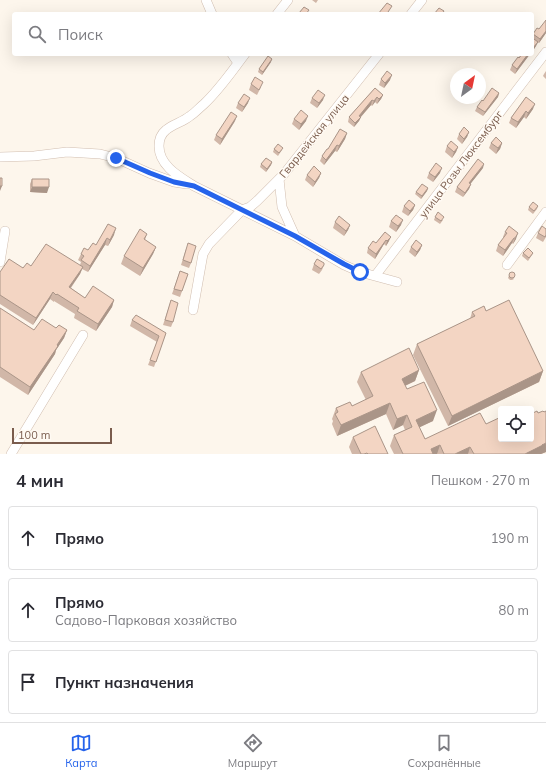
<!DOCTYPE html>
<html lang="ru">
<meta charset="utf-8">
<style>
:root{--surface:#fff;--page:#f2f2f3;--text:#2b2b33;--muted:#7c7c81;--line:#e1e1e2;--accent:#2563eb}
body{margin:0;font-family:Mulish,sans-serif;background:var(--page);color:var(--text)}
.controls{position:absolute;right:12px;bottom:12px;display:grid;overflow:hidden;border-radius:4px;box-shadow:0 4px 16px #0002}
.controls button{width:36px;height:36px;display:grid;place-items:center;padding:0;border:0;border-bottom:1px solid var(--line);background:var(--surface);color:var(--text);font:20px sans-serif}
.compass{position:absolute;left:450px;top:68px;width:36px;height:36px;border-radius:50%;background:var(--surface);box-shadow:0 4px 16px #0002;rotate:33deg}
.scale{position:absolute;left:12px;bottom:10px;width:100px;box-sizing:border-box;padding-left:4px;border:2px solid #7a5c4d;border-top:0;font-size:11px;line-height:14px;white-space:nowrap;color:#7a5c4d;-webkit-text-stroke:3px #fffaf3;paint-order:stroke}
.stop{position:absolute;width:12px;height:12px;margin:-9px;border:3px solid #2563eb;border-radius:50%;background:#fff}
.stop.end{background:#2563eb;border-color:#fff;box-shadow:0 1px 4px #0008}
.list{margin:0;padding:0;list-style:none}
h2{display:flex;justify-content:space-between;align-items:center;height:52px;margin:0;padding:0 16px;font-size:17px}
h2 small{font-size:13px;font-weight:400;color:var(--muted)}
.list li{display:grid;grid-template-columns:26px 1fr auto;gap:12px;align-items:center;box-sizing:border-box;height:64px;margin:0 8px 8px;padding:0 8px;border:1px solid var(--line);border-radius:4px}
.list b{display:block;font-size:15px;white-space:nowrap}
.list p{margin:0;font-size:13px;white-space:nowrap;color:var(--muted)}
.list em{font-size:13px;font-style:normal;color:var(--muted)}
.icon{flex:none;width:22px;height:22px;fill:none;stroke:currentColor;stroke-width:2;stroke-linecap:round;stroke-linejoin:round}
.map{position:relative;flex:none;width:546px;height:454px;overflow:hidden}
.search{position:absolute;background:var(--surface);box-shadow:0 4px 16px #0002;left:12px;right:12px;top:12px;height:44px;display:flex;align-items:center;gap:10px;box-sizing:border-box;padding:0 14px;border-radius:4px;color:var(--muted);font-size:15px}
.sheet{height:268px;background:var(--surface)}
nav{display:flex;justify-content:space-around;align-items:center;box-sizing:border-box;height:56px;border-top:1px solid var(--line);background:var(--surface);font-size:11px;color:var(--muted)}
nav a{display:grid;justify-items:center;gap:2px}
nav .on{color:var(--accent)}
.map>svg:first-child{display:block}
</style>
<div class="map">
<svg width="546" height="454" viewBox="0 0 546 454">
<rect width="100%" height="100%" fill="#fdf6ec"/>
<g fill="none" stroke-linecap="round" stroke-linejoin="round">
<defs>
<path id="minor" d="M206,0L212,14
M277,14L288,0
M411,14L422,0
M232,54L238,63
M245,54C232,71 220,89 204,104C199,108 195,113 190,116C183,122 173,124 166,130C161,134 159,140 159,146C159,166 180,177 194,186L295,236L344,265L360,272L397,282
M0,157L34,156L67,152L100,154L116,158L149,173L174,182L187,184
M279,179L282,207L295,236
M0,262L5,231
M507,265L546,212
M375,276L546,52
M193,310L203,254L209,244L242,210L250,207L257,201L284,174L379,54
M11,454L83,335"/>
</defs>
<use href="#minor" stroke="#d1beb0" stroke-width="10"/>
<use href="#minor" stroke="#fff" stroke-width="9"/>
</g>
<path fill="#d1b7a8" d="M312,0H318L316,3Z
M546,33L539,43L537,42L536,46L532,52V41L533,40L532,39V37L533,34Z
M522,54H530L515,74L510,70L512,65Z
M271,62L262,75L258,72L259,69Z
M546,71V79L543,76L544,74Z
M381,79L390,80L384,88L379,85Z
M251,84L261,87L257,95L249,90Z
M375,88L383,95L381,99L377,104L375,102L372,106L371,105L361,117L359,121L354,127L348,122L349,117Z
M499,93L498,97L483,116L475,111L477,107L483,101Z
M526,97L533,109L526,119L524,117L516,128L509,123L511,118Z
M312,98L323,100L317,108L310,103Z
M238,103H248L242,112L236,108Z
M294,119L306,121L299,130L292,124Z
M235,121L220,145L214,140L216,135Z
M469,132L467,137L462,144L457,139L459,134Z
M347,133L345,139L337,152L335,151L324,165L320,161L322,156L328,149Z
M491,143H502L500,149L496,154L489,148Z
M447,146L458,147L456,152L452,158L445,152Z
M274,149L282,150L278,156L273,152Z
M272,162L271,165L266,172L260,167L261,164Z
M483,168L470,184H471L469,189L463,197L455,192L457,187Z
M321,173L319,178L313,187L305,180L307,175Z
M429,173H440L433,182L427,178Z
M32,179L47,193L30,192V184Z
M428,188L427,191L421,199L415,194L416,192Z
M415,205L413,210L408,216L402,212L404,206Z
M538,206L537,209L533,214L528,210L529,207Z
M435,217L443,220L440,224L434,220Z
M391,221L401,225L396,232L389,227Z
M335,222L350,225L348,230L344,236L333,228Z
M546,229V237L543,242L536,238L538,233Z
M385,232L389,241L386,246L384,244L375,259L367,253L368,248L376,243Z
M505,232L516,239L513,244L512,243L503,256L496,251L498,245L504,238L503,237Z
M147,234L145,240L156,247L153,254L140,276L121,264L124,256Z
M114,235L108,246L105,245L88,272L82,269L80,274L71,288L85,298L114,300L112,307L96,331L74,318L75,314L54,301V302L50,299L33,325L0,304V272L31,266L80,265L81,262L78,260L81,254L88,250L96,245Z
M422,245L420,250L415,257L409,252L411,247Z
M186,249L191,263L189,268L181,265Z
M523,253H533L532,255L528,261L522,256Z
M314,264L324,265L322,270L319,274L312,270Z
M180,271L188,274L180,297L172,294Z
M510,273L514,279L512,280H510L508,278Z
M171,300L173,322L171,327L163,325Z
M0,308L34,330L56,328L67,330L64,338L56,350L55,354L28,395L0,377Z
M486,311L543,371L539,382L448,426L413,355L417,344L470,319L472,312Z
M132,320L166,333L154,367L148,365L157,342L130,326Z
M419,370L415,381L405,386L407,389L433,421L419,427L425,439L486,424L501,439L538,413L544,412L546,411V452L541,454H394L390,446L394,435L405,430L403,425L393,430L386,414L337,436L332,424L333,421L332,419L336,408L352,406L366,400L357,382L361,372Z
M353,437L388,454H352L349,447Z"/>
<path fill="#aa9588" d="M546,31V33L539,43L540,39Z
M538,42L536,46L532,52V49Z
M528,54H530L515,74L517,69Z
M272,59L271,62L262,75L263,72Z
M392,75L390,80L384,88L385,83Z
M499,93L498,97L483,116L485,112Z
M325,95L323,100L317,108L319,103Z
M383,95L381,99L377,104L379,99Z
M377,97L375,102L372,106L374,101Z
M250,98L248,103L242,112L244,107Z
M372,100L371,105L358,120L359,116Z
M535,104L533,109L526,119L528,113Z
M526,111L524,117L516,128L518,122Z
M237,116L235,121L220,145L222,139Z
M308,116L306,121L299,130L301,124Z
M361,117L359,121L354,127L355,123Z
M469,132L467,137L462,144L464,139Z
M347,133L345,139L337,152L339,146Z
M502,143L500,149L496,154L498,148Z
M337,145L335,151L324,165L326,160Z
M458,147L456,152L452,158L454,152Z
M272,162L271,165L266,172L267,169Z
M484,164L483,168L468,187L469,183Z
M442,168L440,173L433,182L435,177Z
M321,173L319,178L313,187L315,182Z
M471,184L469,189L463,197L465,193Z
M0,186H2L0,191Z
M32,187H49L47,193L30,192Z
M428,188L427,191L421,199L422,196Z
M415,205L413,210L408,216L410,211Z
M403,220L401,225L396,232L398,226Z
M350,225L348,230L344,236L346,231Z
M116,228L114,235L108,246L110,240Z
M518,233L516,239L513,244L515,238Z
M391,237L389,241L386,246L387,241Z
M107,238L105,245L88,272L90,266Z
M514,238L512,243L503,256L505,250Z
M386,240L384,244L375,259L376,254Z
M422,245L420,250L415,257L417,252Z
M156,247L153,254L140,276L143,268Z
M83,267L80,274L66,294L69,287Z
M53,292L50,299L33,325L36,318Z
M114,300L112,307L96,331L98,324Z
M67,330L64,338L56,350L55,354L28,395L30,387Z
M419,370L415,381L398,389L402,379Z
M543,371L539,382L448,426L452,416Z
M390,403L386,414L337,436L341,425Z
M437,410L433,421L412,431L416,420Z
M407,415L403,425L393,430L397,419Z
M546,443V452L541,454H525Z
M440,445L437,454H429L431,449Z
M470,447L468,454H455Z"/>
<path fill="#f3d5c3" stroke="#aa9588" d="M387,3L392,6L388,12L390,14H378Z
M304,7L309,10L306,14H300L299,13Z
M439,8L444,11L442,14H434Z
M546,20V31L540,39L533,34L537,28L539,29Z
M534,39L538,42L532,49V41Z
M522,54H528L517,69L512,65L518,57L519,58Z
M268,56L272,59L263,72L259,69Z
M387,71L392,75L385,83L381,79Z
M255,77L263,82L259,90L251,84Z
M375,88L383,95L379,99L377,97L374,101L372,100L359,116L361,117L355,123L349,117Z
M492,88L499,93L485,112L477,107L482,100L483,101Z
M318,90L325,95L319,103L312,98Z
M244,94L250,98L244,107L238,103Z
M526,97L535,104L528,113L526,111L518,122L511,118Z
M301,110L308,116L301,124L294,119Z
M231,112L237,116L222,139L216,135Z
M464,127L469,132L464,139L459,134Z
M340,129L347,133L339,146L337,145L326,160L322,156L327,149H328Z
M496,137L502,143L498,148L491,143Z
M451,141L458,147L454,152L447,146Z
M278,144L283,148L279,153L274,149Z
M266,158L272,162L267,169L261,164Z
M478,159L484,164L469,183L471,184L465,193L457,187Z
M436,163L442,168L435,177L429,173Z
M314,166L321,173L315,182L307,175Z
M0,178H2V186H0Z
M32,179H49V187H32Z
M422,184L428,188L422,196L416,192Z
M409,200L415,205L410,211L404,206Z
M533,202L538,206L534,211L529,207Z
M438,212L444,217L441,221L435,217Z
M396,215L403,220L398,226L391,221Z
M339,216L350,225L346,231L335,222Z
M108,224L116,228L110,240L107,238L90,266L81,260L84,256L81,254L84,248L88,250L93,243L96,245Z
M509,226L518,233L515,238H514L505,250L498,245L507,233L505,232Z
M542,226L546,229V235L545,237L538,233Z
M140,229L147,234L144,239L156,247L143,268L124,256Z
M385,232L391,237L387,241L386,240L376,254L368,248L373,241L376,243Z
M416,240L422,245L417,252L411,247Z
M188,243L196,246L191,263L183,260Z
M46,244L83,267L69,287L85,298L93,286L114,300L98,324L77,311L79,308L57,294L56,295L53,292L36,318L0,295V272L9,259L23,268L27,263L31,266Z
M528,248L533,253L529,258L523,253Z
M317,259L324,263V265L321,269L314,264Z
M180,271L188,274L182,291L174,289Z
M509 275a3 3 0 1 1 6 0a3 3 0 1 1-6 0Z
M171,300L178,303L173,322L165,320Z
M509,300L543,371L452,416L417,344L475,316L472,312L484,306L486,311Z
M0,308L34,330L42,319L56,328L59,325L67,330L57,345L58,346L30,387L0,367Z
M136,315L166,333L156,362L150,360L159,336L132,320Z
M409,348L419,370L402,379L407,389L424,382L437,410L416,420L425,439L480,413L486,424L501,417V439H531V414L537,411L538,413L543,411L544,412L546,411V443L542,445H543L525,454H474L470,447L455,454H444L440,445L431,449L433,454H403L394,435L412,427L407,415L397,419L390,403L341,425L335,414L338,412L336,408L350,402L352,406L373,396L361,372Z
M375,426L388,454H368L367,453L364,454H361L353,437Z"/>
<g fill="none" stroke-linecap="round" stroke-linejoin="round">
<path stroke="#2563eb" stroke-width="5" d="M116,158L150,173L174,182L194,186L295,236L344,264L360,272"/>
</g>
<g text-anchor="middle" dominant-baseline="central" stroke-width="3" stroke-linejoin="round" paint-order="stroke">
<g font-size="11" fill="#7a5c4d" stroke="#fffaf3">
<text transform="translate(314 136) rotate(-51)">Гвардейская улица</text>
<text transform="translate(461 164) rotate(-53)">улица Розы Люксембург</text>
</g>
</g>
</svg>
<div class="controls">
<button><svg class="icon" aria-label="locate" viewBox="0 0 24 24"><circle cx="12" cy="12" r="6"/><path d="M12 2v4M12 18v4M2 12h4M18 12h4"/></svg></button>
</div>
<svg class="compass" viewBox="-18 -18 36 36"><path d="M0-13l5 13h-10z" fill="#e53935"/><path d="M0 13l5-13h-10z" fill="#7c7c81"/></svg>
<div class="scale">100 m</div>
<div class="stop" style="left:360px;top:272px"></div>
<div class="stop end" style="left:116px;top:158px"></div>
<div class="search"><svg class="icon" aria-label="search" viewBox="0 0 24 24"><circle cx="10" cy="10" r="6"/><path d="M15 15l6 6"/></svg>Поиск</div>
</div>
<section class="sheet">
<h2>4 мин<small>Пешком · 270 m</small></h2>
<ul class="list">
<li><svg class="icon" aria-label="ahead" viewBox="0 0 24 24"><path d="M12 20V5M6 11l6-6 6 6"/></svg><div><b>Прямо</b></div><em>190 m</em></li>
<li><svg class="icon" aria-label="ahead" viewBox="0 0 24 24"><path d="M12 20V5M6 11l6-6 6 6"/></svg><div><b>Прямо</b><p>Садово-Парковая хозяйство</p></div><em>80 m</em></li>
<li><svg class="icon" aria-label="arrive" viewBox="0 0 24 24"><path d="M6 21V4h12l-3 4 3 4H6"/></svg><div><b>Пункт назначения</b></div></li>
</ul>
</section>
<nav>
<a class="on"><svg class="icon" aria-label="map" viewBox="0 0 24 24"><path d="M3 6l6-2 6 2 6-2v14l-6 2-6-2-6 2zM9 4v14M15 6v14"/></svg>Карта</a>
<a><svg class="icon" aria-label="directions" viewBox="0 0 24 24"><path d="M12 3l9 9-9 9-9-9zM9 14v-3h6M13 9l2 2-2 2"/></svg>Маршрут</a>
<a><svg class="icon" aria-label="saved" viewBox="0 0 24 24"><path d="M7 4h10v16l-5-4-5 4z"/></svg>Сохранённые</a>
</nav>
